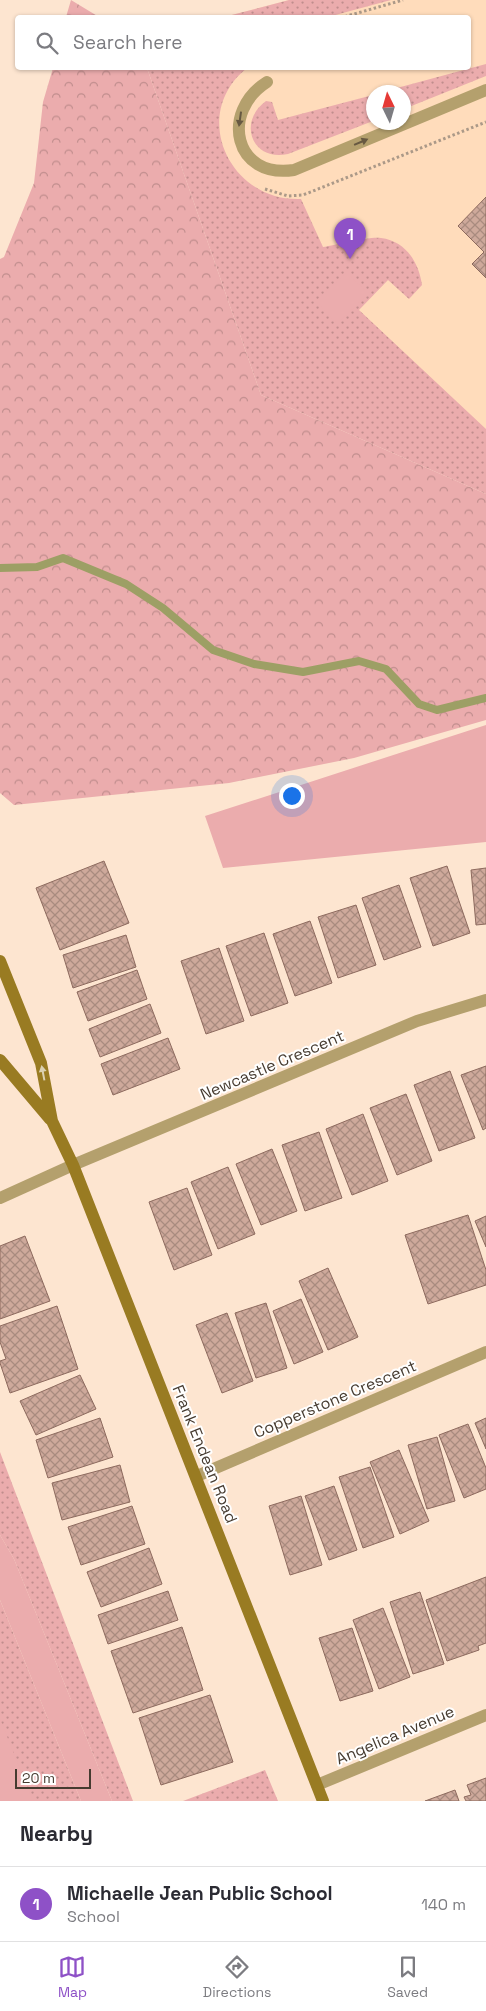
<!DOCTYPE html>
<style>
:root{--surface:#fff;--page:#f7f7f7;--text:#2b2b33;--muted:#7c7c81;--line:#e1e1e2;--accent:#8e51c7}
body{margin:0;font-family:"Space Grotesk",sans-serif;background:var(--page);color:var(--text)}
.compass{position:absolute;left:366px;top:85px;width:45px;height:45px;border-radius:50%;background:var(--surface);box-shadow:0 1px 4px #0004;rotate:355deg}
.scale{position:absolute;left:15px;bottom:12px;width:76px;box-sizing:border-box;padding-left:5px;border:2px solid #463b30;border-top:0;font-size:14px;line-height:18px;white-space:nowrap;color:#463b30;-webkit-text-stroke:4px #fff;paint-order:stroke}
.you{position:absolute;left:291px;top:795px;width:18px;height:18px;margin:-12px;border:4px solid #fff;border-radius:50%;background:#1a73e8;box-shadow:0 0 0 8px #1a73e833}
.badge{display:grid;place-items:center;width:32px;height:32px;border-radius:50%;background:var(--accent);color:#fff;font-size:16px;font-weight:700}
.pin{position:absolute;translate:-50% -41px;filter:drop-shadow(0 1px 2px #0008)}
.pin::after{content:'';position:absolute;top:26px;width:18px;height:15px;background:inherit;clip-path:polygon(0 0,100% 0,50% 100%)}
.list{margin:0;padding:0;list-style:none}
h2{display:flex;justify-content:space-between;align-items:center;height:65px;margin:0;padding:0 20px;font-size:21px}
h2 small{font-size:16px;font-weight:400;color:var(--muted)}
.list li{display:grid;grid-template-columns:32px 1fr auto;gap:15px;align-items:center;box-sizing:border-box;height:75px;padding:0 20px;border-top:1px solid var(--line)}
.list b{display:block;font-size:19px;white-space:nowrap}
.list p{margin:0;font-size:16px;white-space:nowrap;color:var(--muted)}
.list em{font-size:16px;font-style:normal;color:var(--muted)}
.icon{flex:none;width:28px;height:28px;fill:none;stroke:currentColor;stroke-width:2;stroke-linecap:round;stroke-linejoin:round}
.map{position:relative;flex:none;width:486px;height:1801px;overflow:hidden}
.search{position:absolute;background:var(--surface);box-shadow:0 1px 4px #0004;left:15px;right:15px;top:15px;height:55px;display:flex;align-items:center;gap:12px;box-sizing:border-box;padding:0 18px;border-radius:5px;color:var(--muted);font-size:19px}
.sheet{height:140px;background:var(--surface)}
nav{display:flex;justify-content:space-around;align-items:center;box-sizing:border-box;height:70px;border-top:1px solid var(--line);background:var(--surface);font-size:14px;color:var(--muted)}
nav a{display:grid;justify-items:center;gap:2px}
nav .on{color:var(--accent)}
.map>svg:first-child{display:block}
</style>
<div class="map">
<svg width="486" height="1801" viewBox="0 0 486 1801">
<defs>
<pattern id="grass-dots" width="8" height="8" patternUnits="userSpaceOnUse" patternTransform="scale(1.25)"><rect width="8" height="8" fill="#ebacad"/><path d="M2 2h.1M6 6h.1" fill="none" stroke="#c08d8d" stroke-width="1.8" stroke-linecap="round"/></pattern>
<pattern id="forest-crowns" width="20" height="18" patternUnits="userSpaceOnUse" patternTransform="scale(1.25)"><rect width="20" height="18" fill="#ebacad"/><path d="M2 6a3 3 0 1 1 6 0M12 15a3 3 0 1 1 6 0" fill="none" stroke="#c08d8d"/></pattern>
<pattern id="building-cross-hatch" width="8" height="8" patternUnits="userSpaceOnUse" patternTransform="scale(1.25)"><rect width="8" height="8" fill="#cea99b"/><path d="M0 0l8 8M0 8l8-8" fill="none" stroke="#a98b7f"/></pattern>
</defs>
<rect width="100%" height="100%" fill="#fde5d0"/>
<path fill="#ffdcbb" fill-rule="evenodd" d="M289,0H486V494L147,68H468V18L224,17ZM374,92H404V122H374Z"/>
<path fill="url(#grass-dots)" d="M289,0H391L328,17H224Z
M486,64V76L404,109V92H382Z
M147,68H247C189,114 229,202 301,199L323,247C337,245 370,236 381,238C406,241 419,263 422,285L409,299L388,280L359,310L486,429V494L261,395Z
M373,95V121L288,154C252,162 237,122 266,101L272,102L278,120Z
M0,1452L133,1801H112L14,1559L0,1535Z
M0,1600L81,1801H0Z
M265,1770L278,1801H183Z"/>
<path fill="url(#forest-crowns)" d="M71,0L99,17H66Z
M53,68H147L261,395L486,494V720L354,758L229,783L14,805L0,793V259L4,257L34,183L43,102Z"/>
<path fill="#ebacad" d="M347,272L368,294L337,324L316,301Z
M486,725V842L223,868L205,816Z
M0,1535L14,1559L112,1801H81L0,1600Z
M0,1719L33,1801H0Z"/>
<g fill="none" stroke-linecap="round" stroke-linejoin="round">
<path stroke="#9d9f65" stroke-width="8" d="M0,568L37,567L63,558L126,584L163,608L213,650L254,664L303,672L359,661L386,669L419,704L437,710L486,698"/>
</g>
<path fill="url(#building-cross-hatch)" stroke="#8d6a5e" d="M486,197V278L472,264L484,252L458,226Z
M104,861L129,923L60,950L36,888Z
M447,866L470,933L433,946L410,878Z
M486,868V924L476,925L471,870Z
M399,885L421,947L384,960L362,898Z
M356,905L376,965L338,978L318,917Z
M310,921L332,983L295,996L273,934Z
M264,933L288,1003L251,1016L226,946Z
M126,935L136,967L73,988L63,955Z
M219,948L244,1021L206,1034L181,961Z
M137,970L147,999L88,1021L77,992Z
M150,1004L161,1033L100,1057L89,1029Z
M168,1038L180,1069L113,1095L101,1064Z
M486,1066V1128L483,1130L461,1075Z
M450,1071L475,1138L439,1151L414,1085Z
M406,1094L432,1161L397,1175L370,1108Z
M363,1114L388,1181L352,1195L326,1129Z
M319,1132L342,1198L305,1211L282,1145Z
M272,1149L297,1211L261,1225L236,1164Z
M228,1167L255,1234L218,1249L191,1182Z
M187,1188L212,1255L174,1270L149,1202Z
M468,1215L486,1270V1285L428,1304L405,1235Z
M486,1216V1247L475,1221Z
M25,1236L50,1301L0,1319V1246Z
M328,1268L358,1337L328,1350L299,1281Z
M301,1299L323,1352L294,1364L273,1311Z
M266,1303L287,1368L256,1378L235,1313Z
M57,1306L78,1369L10,1393L0,1363V1361L6,1359L0,1342V1326Z
M227,1313L253,1381L222,1393L196,1325Z
M80,1375L96,1409L36,1435L20,1401Z
M100,1418L113,1457L48,1478L36,1440Z
M486,1418V1449L475,1423Z
M468,1424L486,1468V1489L464,1498L439,1435Z
M437,1437L455,1501L427,1509L408,1445Z
M399,1450L429,1521L400,1534L370,1462Z
M120,1465L130,1502L62,1520L52,1483Z
M370,1467L394,1537L363,1548L339,1477Z
M334,1486L357,1550L329,1560L305,1496Z
M301,1496L322,1565L290,1575L269,1506Z
M132,1506L145,1544L81,1565L68,1527Z
M149,1548L162,1584L101,1607L87,1572Z
M486,1577V1643L478,1646L479,1650L447,1661L426,1600Z
M168,1591L178,1620L108,1644L98,1615Z
M420,1592L444,1664L413,1674L390,1602Z
M383,1608L410,1677L379,1689L353,1620Z
M182,1627L203,1690L133,1713L111,1651Z
M352,1628L373,1691L340,1701L319,1638Z
M210,1695L233,1762L161,1785L139,1718Z
M486,1778V1801H466L464,1797L471,1795L467,1785Z
M455,1790L459,1801H425Z"/>
<g fill="none" stroke-linecap="round" stroke-linejoin="round">
<path stroke="#ab9988" stroke-width="3" stroke-dasharray="2.5 2.5" stroke-linecap="butt" d="M340,18L403,0
M265,189L288,196L303,195L486,122"/>
<path stroke="#b4a06d" stroke-width="12" d="M267,82C220,112 234,179 294,170L486,90"/>
<path stroke="#b4a06d" stroke-width="12" d="M0,1198L73,1165L417,1021L486,1000
M197,1476L486,1352
M317,1785L486,1715"/>
<path stroke="#997b22" stroke-width="12" d="M0,961L41,1063L52,1121L73,1165L323,1801
M0,1060L50,1119"/>
</g>
<defs><path id="oneway-solid" d="M-6-.8H1V-3.2L6.5 0L1 3.2V.8H-6Z" transform="scale(1.25)"/></defs>
<g fill="#675942">
<use href="#oneway-solid" transform="translate(240 119) rotate(98)"/>
<use href="#oneway-solid" transform="translate(361 142) rotate(-23)"/>
</g>
<use fill="#dbd1b2" href="#oneway-solid" transform="translate(43 1073) rotate(-101)"/>
<g text-anchor="middle" dominant-baseline="central" stroke-width="4" stroke-linejoin="round" paint-order="stroke">
<g font-size="16" fill="#463b30" stroke="#fff">
<text transform="translate(272 1065) rotate(-23)">Newcastle Crescent</text>
<text transform="translate(335 1399) rotate(-23)">Copperstone Crescent</text>
<text transform="translate(205 1454) rotate(68)">Frank Endean Road</text>
<text transform="translate(395 1735) rotate(-23)">Angelica Avenue</text>
</g>
</g>
</svg>
<svg class="compass" viewBox="-18 -18 36 36"><path d="M0-13l5 13h-10z" fill="#e53935"/><path d="M0 13l5-13h-10z" fill="#7c7c81"/></svg>
<div class="scale">20 m</div>
<div class="you"></div>
<div class="pin badge" style="left:350px;top:259px">1</div>
<div class="search"><svg class="icon" aria-label="search" viewBox="0 0 24 24"><circle cx="10" cy="10" r="6"/><path d="M15 15l6 6"/></svg>Search here</div>
</div>
<section class="sheet">
<h2>Nearby<small></small></h2>
<ul class="list">
<li><span class="badge">1</span><div><b>Michaelle Jean Public School</b><p>School</p></div><em>140 m</em></li>
</ul>
</section>
<nav>
<a class="on"><svg class="icon" aria-label="map" viewBox="0 0 24 24"><path d="M3 6l6-2 6 2 6-2v14l-6 2-6-2-6 2zM9 4v14M15 6v14"/></svg>Map</a>
<a><svg class="icon" aria-label="directions" viewBox="0 0 24 24"><path d="M12 3l9 9-9 9-9-9zM9 14v-3h6M13 9l2 2-2 2"/></svg>Directions</a>
<a><svg class="icon" aria-label="saved" viewBox="0 0 24 24"><path d="M7 4h10v16l-5-4-5 4z"/></svg>Saved</a>
</nav>
